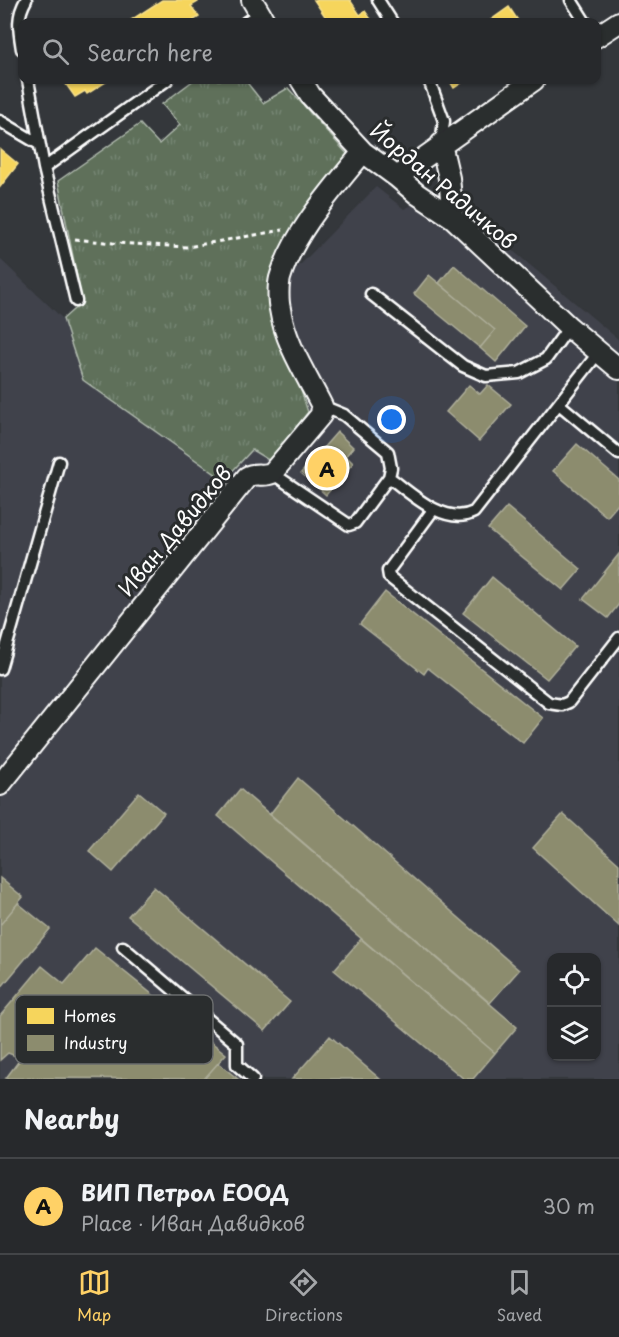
<!DOCTYPE html>
<meta charset="utf-8">
<style>
:root{--surface:#27292c;--page:#2f3134;--text:#f1f3f6;--muted:#a4a6a9;--line:#434548;--accent:#ffd166}
body{margin:0;font-family:"Playpen Sans",sans-serif;background:var(--page);color:var(--text)}
.controls{position:absolute;right:18px;bottom:18px;display:grid;overflow:hidden;border-radius:12px;box-shadow:0 2px 4px #0004}
.controls button{width:54px;height:54px;display:grid;place-items:center;padding:0;border:0;border-bottom:2px solid var(--line);background:var(--surface);color:var(--text);font:30px sans-serif}
.you{position:absolute;left:392px;top:420px;width:21px;height:21px;margin:-15px;border:4px solid #fff;border-radius:50%;background:#1a73e8;box-shadow:0 0 0 9px #1a73e833}
.badge{display:grid;place-items:center;width:39px;height:39px;border-radius:50%;background:var(--accent);color:#111;font-size:20px;font-weight:700}
.pin{position:absolute;translate:-50% -50%;border:3px solid #fff;box-shadow:0 2px 6px #0006}
.list{margin:0;padding:0;list-style:none}
h2{display:flex;justify-content:space-between;align-items:center;height:78px;margin:0;padding:0 24px;font-size:26px}
h2 small{font-size:20px;font-weight:400;color:var(--muted)}
.list li{display:grid;grid-template-columns:39px 1fr auto;gap:18px;align-items:center;box-sizing:border-box;height:96px;padding:0 24px;border-top:2px solid var(--line)}
.list b{display:block;font-size:22px;white-space:nowrap}
.list p{margin:0;font-size:20px;white-space:nowrap;color:var(--muted)}
.list em{font-size:20px;font-style:normal;color:var(--muted)}
.icon{flex:none;width:33px;height:33px;fill:none;stroke:currentColor;stroke-width:2;stroke-linecap:round;stroke-linejoin:round}
.map{position:relative;flex:none;width:619px;height:1079px;overflow:hidden}
.search{position:absolute;background:var(--surface);box-shadow:0 2px 4px #0004;left:18px;right:18px;top:18px;height:66px;display:flex;align-items:center;gap:15px;box-sizing:border-box;padding:0 21px;border-radius:12px;color:var(--muted);font-size:22px}
.sheet{height:174px;background:var(--surface)}
nav{display:flex;justify-content:space-around;align-items:center;box-sizing:border-box;height:84px;border-top:2px solid var(--line);background:var(--surface);font-size:16px;color:var(--muted)}
nav a{display:grid;justify-items:center;gap:3px}
nav .on{color:var(--accent)}
.map>svg:first-child{display:block}
</style>
<div class="map">
<svg width="619" height="1079" viewBox="0 0 619 1079">
<defs>
<pattern id="grass-tufts" width="24" height="20" patternUnits="userSpaceOnUse" patternTransform="scale(1.5)"><rect width="24" height="20" fill="#5e705a"/><path d="M3 7l-1-3M5 7V3M7 7l1-3M15 17l-1-3M17 17v-4M19 17l1-3" fill="none" stroke="#768573"/></pattern>
</defs>
<rect width="100%" height="100%" fill="#34373b"/>
<filter id="ink" filterUnits="userSpaceOnUse"><feTurbulence type="fractalNoise" baseFrequency=".0167" numOctaves="2"/><feDisplacementMap in="SourceGraphic" scale="12" xChannelSelector="R" yChannelSelector="G"/><feConvolveMatrix kernelMatrix="1 2 1 2 8 2 1 2 1" color-interpolation-filters="sRGB"/></filter>
<g filter="url(#ink)">
<path fill="#40424b" fill-rule="evenodd" d="M376,187L404,209L442,191L619,340V1079H0V259L63,319L84,380L252,450L270,461V296ZM552,958H596V1056H552Z"/>
<path fill="url(#grass-tufts)" stroke="#aeb8ac" stroke-width="1.5" d="M194,80H245L263,103L288,88L349,156L278,256L268,289L308,412L270,461L252,450L224,480L83,380L63,319L82,302L58,181L140,124L159,144L180,125L162,104Z"/>
<path fill="#f6d55c" stroke="#f9e28d" stroke-width="1.5" d="M162,0H197L198,2L191,6L199,17L191,22H128Z
M314,0H350L360,15L365,11L373,22H329Z
M509,7L519,22H488Z
M63,80H109L87,94L85,91L75,97Z
M449,80H466L454,88Z
M0,149L18,164L0,187Z"/>
<path fill="#8c8c6e" stroke="#aeae9a" stroke-width="1.5" d="M454,265L525,326L496,362L480,348L495,330L439,283Z
M429,275L495,330L480,348L414,294Z
M469,385L480,394L488,385L511,404L479,441L446,412Z
M337,432L353,447L346,456L353,463L326,495L301,473Z
M577,444L619,480V503L607,517L553,471Z
M507,507L581,569L563,590L488,529Z
M619,554V604L608,618L583,599Z
M492,577L575,646L547,679L463,613Z
M385,592L543,718L523,743L428,668L424,674L360,624Z
M298,778L519,970L490,1003L270,814Z
M240,789L517,1027L495,1053L218,816Z
M139,792L164,813L113,872L89,851Z
M563,814L619,864V926L533,848Z
M0,878L23,897L0,925Z
M154,887L290,1002L265,1031L128,916Z
M18,903L50,929L0,989V925Z
M361,939L495,1053L473,1079H464L334,970Z
M95,948L226,1054L204,1079L6,1078L21,1058L8,1053L0,1060V1016L42,966L64,984Z
M330,1036L380,1079H292Z
M218,1063L238,1079H204Z"/>
<g fill="none" stroke-linecap="round" stroke-linejoin="round">
<defs>
<path id="lane" d="M378,0L392,22
M571,0L585,22
M246,22L260,13
M22,49C19,30 16,17 26,0
M28,80L44,168L167,80
M429,80L444,121L441,144
M0,121L39,144
M44,168L76,301
M371,294L463,366L486,376L519,373L546,359L569,327
M559,404L619,454
M322,406L344,415L388,452L391,468L389,477
M272,473L349,525L355,523L389,477C410,493 445,527 474,512L599,352
M433,510L388,571L389,577L549,703L562,705L569,702L619,638
M0,669L59,462
M123,947L237,1044V1065L253,1079"/>
<path id="street" d="M252,0L265,22
M596,37L619,22
M301,80L311,96L363,152L397,177L417,194L453,218L569,327L619,369
M441,144L449,178L453,218
M397,177L534,80
M0,785L247,477C255,472 263,477 272,473L321,415L322,406C307,376 285,343 280,309C278,301 278,286 280,278C293,233 334,188 363,152"/>
</defs>
<use href="#lane" stroke="#fff" stroke-width="15"/>
<use href="#street" stroke="#fff" stroke-width="24"/>
<path stroke="#fff" stroke-width="3" stroke-dasharray="4.5 4.5" stroke-linecap="butt" d="M75,239L113,243L187,247L283,230"/>
<use href="#lane" stroke="#2a2d2e" stroke-width="10"/>
<use href="#street" stroke="#2a2d2e" stroke-width="20"/>
</g>
</g>
<g text-anchor="middle" dominant-baseline="central" stroke-width="6" stroke-linejoin="round" paint-order="stroke">
<g font-size="21" fill="#fff" stroke="#2a2d2e">
<text transform="translate(444 185) rotate(40)">Йордан Радичков</text>
<text transform="translate(174 530) rotate(-50)">Иван Давидков</text>
</g>
</g>
<rect x="15" y="995" width="198" height="69" rx="9" fill="#2a2d2e" stroke="#6a6c6d" stroke-width="1.5"/>
<rect x="27" y="1008" width="27" height="16" fill="#f6d55c"/>
<rect x="27" y="1035" width="27" height="16" fill="#8c8c6e"/>
<g font-size="16" fill="#fff">
<text x="64" y="1022">Homes</text>
<text x="64" y="1049">Industry</text>
</g>
</svg>
<div class="controls">
<button><svg class="icon" aria-label="locate" viewBox="0 0 24 24"><circle cx="12" cy="12" r="6"/><path d="M12 2v4M12 18v4M2 12h4M18 12h4"/></svg></button>
<button><svg class="icon" aria-label="layers" viewBox="0 0 24 24"><path d="M12 4l9 5-9 5-9-5zM3 14l9 5 9-5"/></svg></button>
</div>
<div class="you"></div>
<div class="pin badge" style="left:327px;top:468px">A</div>
<div class="search"><svg class="icon" aria-label="search" viewBox="0 0 24 24"><circle cx="10" cy="10" r="6"/><path d="M15 15l6 6"/></svg>Search here</div>
</div>
<section class="sheet">
<h2>Nearby<small></small></h2>
<ul class="list">
<li><span class="badge">A</span><div><b>ВИП Петрол ЕООД</b><p>Place · Иван Давидков</p></div><em>30 m</em></li>
</ul>
</section>
<nav>
<a class="on"><svg class="icon" aria-label="map" viewBox="0 0 24 24"><path d="M3 6l6-2 6 2 6-2v14l-6 2-6-2-6 2zM9 4v14M15 6v14"/></svg>Map</a>
<a><svg class="icon" aria-label="directions" viewBox="0 0 24 24"><path d="M12 3l9 9-9 9-9-9zM9 14v-3h6M13 9l2 2-2 2"/></svg>Directions</a>
<a><svg class="icon" aria-label="saved" viewBox="0 0 24 24"><path d="M7 4h10v16l-5-4-5 4z"/></svg>Saved</a>
</nav>
